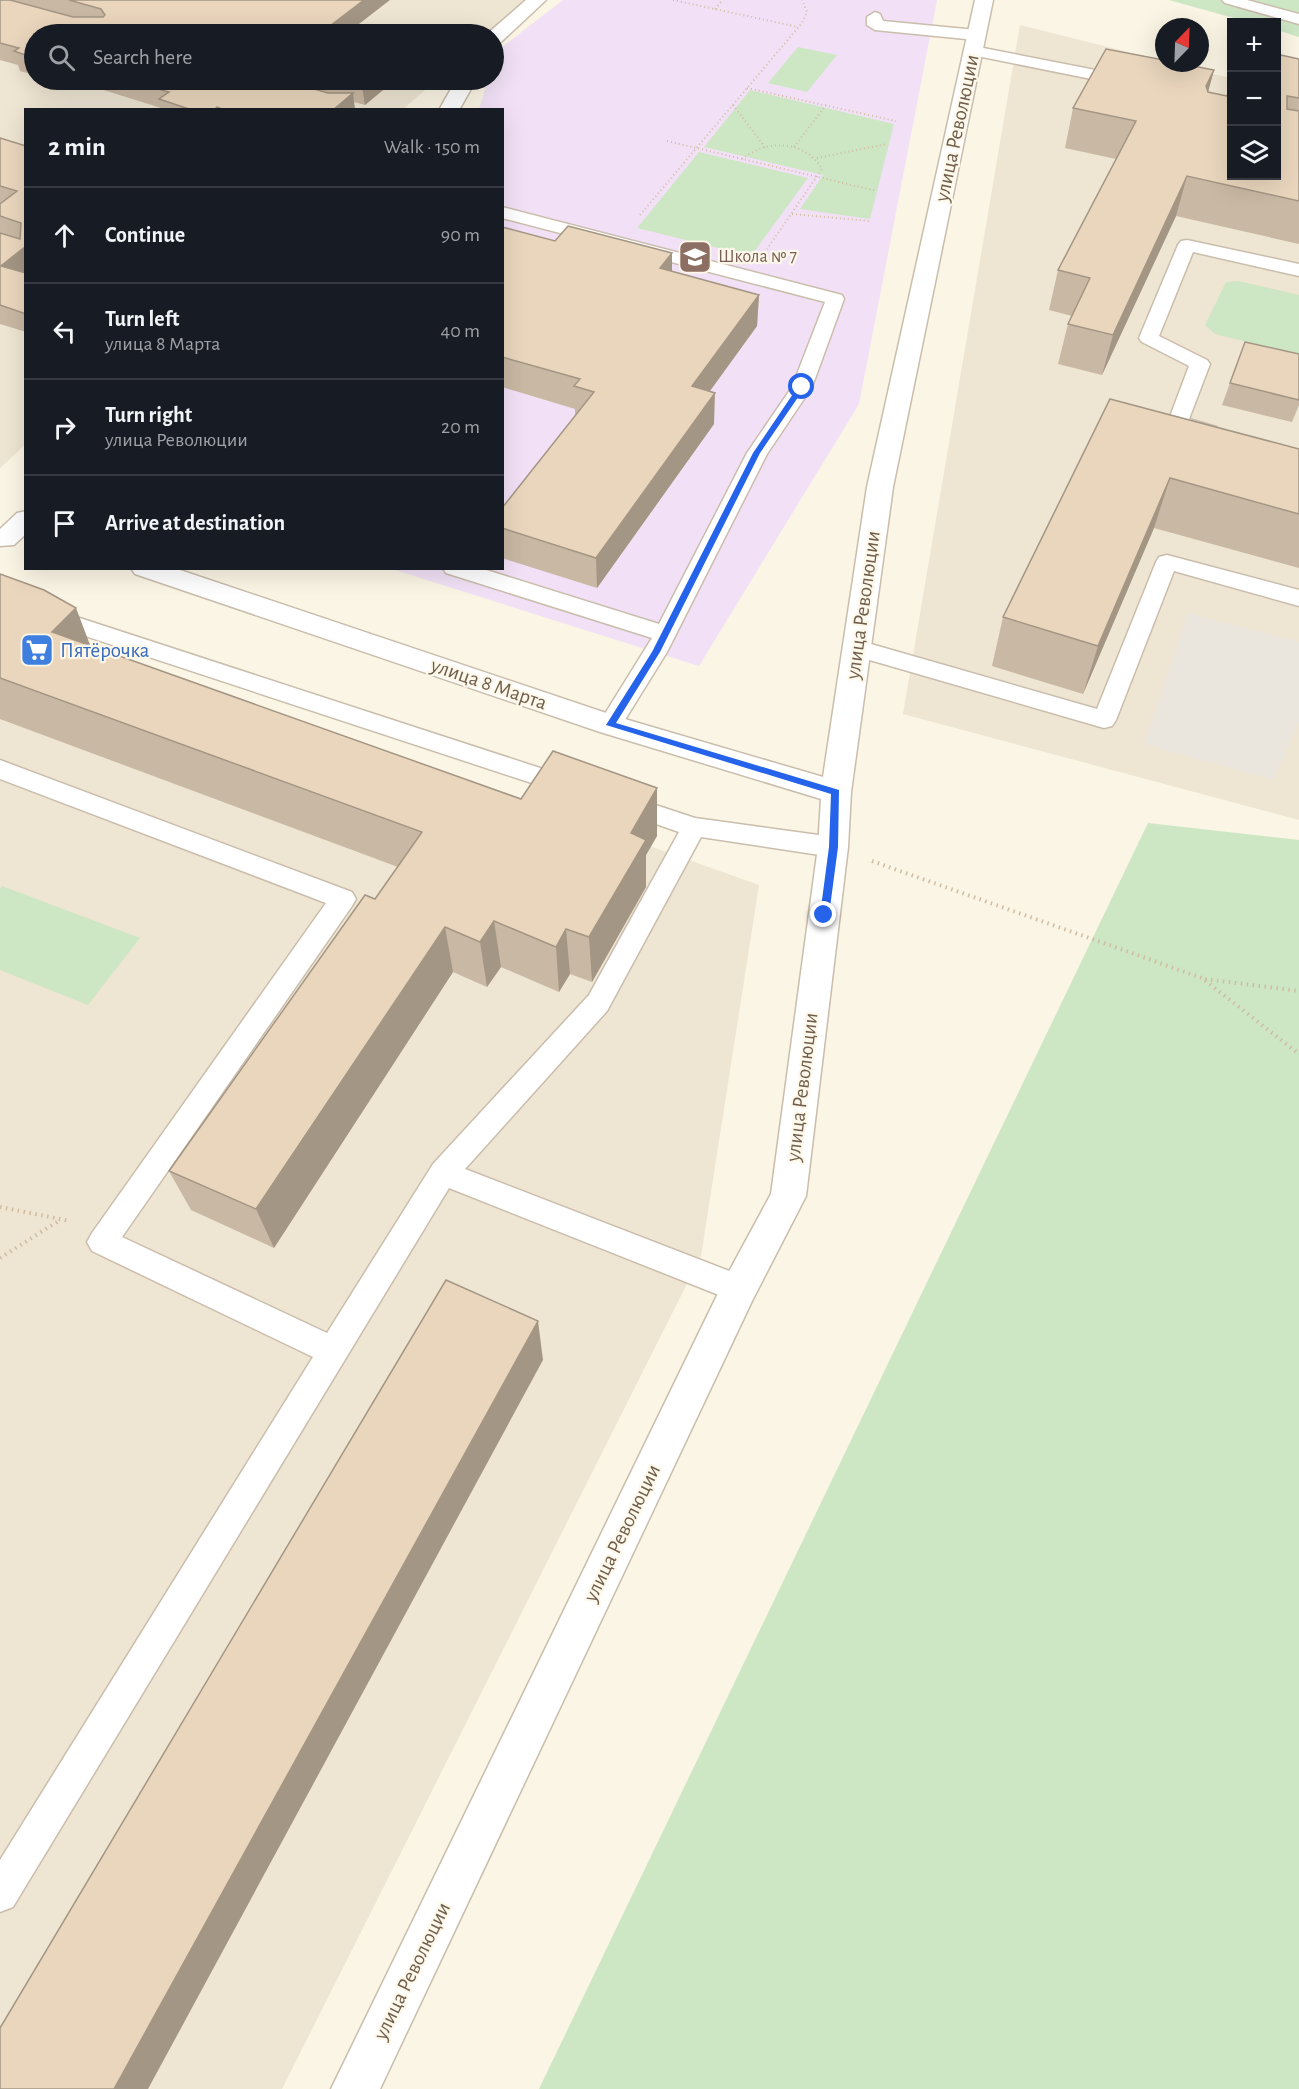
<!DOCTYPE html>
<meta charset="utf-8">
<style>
:root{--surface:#171b24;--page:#242831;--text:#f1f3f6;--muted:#9ea1a6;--line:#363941}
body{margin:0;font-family:"Alegreya Sans",sans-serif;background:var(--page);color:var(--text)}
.controls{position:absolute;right:18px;top:18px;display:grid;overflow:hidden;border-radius:0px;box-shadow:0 6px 24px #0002}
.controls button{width:54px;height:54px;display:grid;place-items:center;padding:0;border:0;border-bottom:2px solid var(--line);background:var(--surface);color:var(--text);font:30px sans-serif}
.compass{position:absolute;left:1155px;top:18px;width:54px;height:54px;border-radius:50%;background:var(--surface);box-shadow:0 6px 24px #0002;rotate:23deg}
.stop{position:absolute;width:18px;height:18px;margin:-14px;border:4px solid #2563eb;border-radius:50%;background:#fff}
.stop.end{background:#2563eb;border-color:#fff;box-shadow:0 2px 6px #0008}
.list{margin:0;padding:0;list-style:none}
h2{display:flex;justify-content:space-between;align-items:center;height:78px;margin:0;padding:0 24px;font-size:26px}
h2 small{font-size:20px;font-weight:400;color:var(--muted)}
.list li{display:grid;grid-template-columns:39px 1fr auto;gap:18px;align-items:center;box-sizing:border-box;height:96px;padding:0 24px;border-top:2px solid var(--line)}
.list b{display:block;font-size:22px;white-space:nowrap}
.list p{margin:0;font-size:20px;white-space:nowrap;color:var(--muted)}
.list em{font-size:20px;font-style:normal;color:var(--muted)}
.icon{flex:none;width:33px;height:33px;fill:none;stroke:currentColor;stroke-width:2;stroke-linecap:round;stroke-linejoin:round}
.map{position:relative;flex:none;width:1299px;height:2089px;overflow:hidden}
.search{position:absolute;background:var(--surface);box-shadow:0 6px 24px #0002;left:24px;top:24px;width:480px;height:66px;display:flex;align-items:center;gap:15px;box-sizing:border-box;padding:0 21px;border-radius:33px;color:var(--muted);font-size:22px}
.panel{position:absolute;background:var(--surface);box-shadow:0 6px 24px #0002;left:24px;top:108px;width:480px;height:462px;border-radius:0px}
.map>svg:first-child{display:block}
</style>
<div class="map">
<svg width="1299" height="2089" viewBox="0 0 1299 2089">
<rect width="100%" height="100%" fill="#faf5e4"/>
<path fill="#eee5d2" d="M0,0H527L488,34H34V80H437L403,109L26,110L25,445L0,468Z
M1020,25L1164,61V63L1231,78L1232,176H1276L1299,95V820L903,714Z
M0,614L759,885L701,1256L282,2089H0Z"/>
<path fill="#eae6de" d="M1188,613L1299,642V722L1273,780L1144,744Z"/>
<path fill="#f2e1f6" d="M563,0H937L859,404L699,666L392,569L502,568V110L479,109L488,80H494V62L497,51Z"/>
<path fill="#cde6c4" d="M1169,0H1299V37L1277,30L1276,22H1248Z
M798,47L837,55L807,92L768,83Z
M750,90L894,124L870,219L800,209L823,175L704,147Z
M699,152L808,178L751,256L637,228Z
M1238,281L1299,295V355L1215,334L1205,325L1226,282Z
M1148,823L1299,840V2089H539Z
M2,886L140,938L88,1005L0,970V889Z"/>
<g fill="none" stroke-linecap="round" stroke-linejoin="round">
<defs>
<path id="service" d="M1222,0H1247L1299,14V24L1225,3Z
M875,12L880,14L883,21L976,30L984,35L976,40L875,30L867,25V17Z
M973,46L1126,76L1134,81L1126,86L967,54L965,51L967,48Z
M502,207L842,295L844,299L812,387L767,454L667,652L618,731L610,734L602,731L598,725L652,638L446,573L443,568H480L659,624L747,453L792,387L825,302L502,218Z
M1187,240L1299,264V276L1193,252L1159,336L1207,360L1210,364L1189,419L1216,427L1219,431L1216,435L1209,437L1171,426L1168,422L1189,366L1142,342L1139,338L1178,245L1181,241Z
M1167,555L1299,590V606L1174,571L1116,720L1112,726L1104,728L849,654L846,648L849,642L857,640L1097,709L1156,562L1159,557Z
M0,592L580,781L583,787L580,793L571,796L0,608Z
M0,760L352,892L356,899L352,906L122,1237L327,1333L433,1164L589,995L679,832L613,809L610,803L613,797L622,794L695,818L833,837L842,840L845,847L842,854L833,857L701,837L607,1011L465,1169L750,1279L754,1289L750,1299L739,1303L449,1188L13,1907L0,1912V1860L313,1357L92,1251L87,1242L92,1233L326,903L0,779Z"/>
<path id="minor" d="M526,0H546L501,42L494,44V34H487Z
M975,0H993L893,487L851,792L848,847L806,1196L752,1301L380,2089H331L726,1277L771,1194L818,847L821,799L600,732L135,574L131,568H174L618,717L823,777L867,487Z
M456,80H476L459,110H439Z
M26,511V534L14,545L0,546V529L17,513Z"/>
</defs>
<use href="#service" stroke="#cabdac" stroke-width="3"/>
<use href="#minor" stroke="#cabdac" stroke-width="3"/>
<path stroke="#d1bca2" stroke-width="2" stroke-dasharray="1 3" stroke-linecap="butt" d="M673,0L798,27
M715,9L723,0
M747,88L896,121
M733,105L765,147
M667,141L877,191
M794,147L826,105
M817,158L887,144
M742,159C767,139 805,140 822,169L767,249
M792,214L870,221
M640,215L802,23L807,12L802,0"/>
<path stroke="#d1bca2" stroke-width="4" stroke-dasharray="1.5 4.5" stroke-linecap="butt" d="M872,861L1202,978L1299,1054
M1205,979L1299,991
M0,1207L70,1221
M0,1258L60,1220"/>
<use href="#service" fill="#fff" fill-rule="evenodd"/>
<use href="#minor" fill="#fff" fill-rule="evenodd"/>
</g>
<path fill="#c9b8a3" d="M0,0H390L34,34V75L20,71L18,65L0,60Z
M1276,54L1299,59V244L1176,216L1102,375L1058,364L1068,324L1072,316L1049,310L1058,270L1116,159L1065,148L1073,108L1214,70L1208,92L1226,96L1232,79V176Z
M50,80H395L365,105L354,102L355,110H161V108L78,82L73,86Z
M0,138L26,146V332L0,324Z
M502,227L555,241L672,253V272L759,295L757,326L710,391L714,424L597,588L502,558V508L575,416V409L502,387Z
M1299,354V405L1292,422L1222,405L1230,383Z
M1110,399L1299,449V568L1154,528L1083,694L992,666L1003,617Z
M0,574L91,646L521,799L657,788V836L646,855V887L592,982L570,974L559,992L501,967L487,987L453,972L274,1248L191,1210L169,1171L375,899L398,867L0,719Z"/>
<path fill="#a49684" d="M364,0H390L346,34L330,26Z
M1214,70L1203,110L1206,86Z
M71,80H77L78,82L73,86Z
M369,80H395L365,105L362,86Z
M353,93L355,110H333Z
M1187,176L1176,216L1102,375L1113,335Z
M26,246V273L1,266Z
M672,253V284L660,268Z
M759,295L757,326L691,417L692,386Z
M715,393L714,424L597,588L596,558Z
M1170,478L1154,528L1083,694L1098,646Z
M76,608L95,658L52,632Z
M657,788V836L646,855V887L592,982L589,937L631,833Z
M494,921L501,967L487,987L480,942Z
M445,927L453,972L274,1248L256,1209Z
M566,929L570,974L559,992L556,947Z
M538,1321L543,1360L148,2089H114Z"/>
<path fill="#ead6bd" stroke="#a49684" stroke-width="1.5" d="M0,0H10L73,17H103L105,15L101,9L69,0H364L330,26L360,34H34V58L14,51L19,48L0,43Z
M1106,49L1164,60V63H1178L1214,70L1206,86L1208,92L1232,97V176H1276V54L1299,59V98L1287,96V109L1299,111V201L1187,176L1113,335L1068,324L1090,278L1058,270L1136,121L1073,108Z
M126,80H283L328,93H353L333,110H225L217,107L214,110H192L159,99L169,92Z
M341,80H369L362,86Z
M0,138L26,146V246L1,266L26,273V314L0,305V233L20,239L21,223L0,216V204L17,191L0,186Z
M568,226L672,253L660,268L759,295L692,386L715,393L596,558L502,528V508L594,392L574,386L580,379L502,357V227L555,241Z
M1245,342L1299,354V400L1230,383Z
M1110,399L1299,449V514L1170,478L1098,646L1003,617Z
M0,574L44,590L76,608L52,632L521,799L553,751L657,788L631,833L646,840L589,937L566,929L556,947L494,921L480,942L445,927L256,1209L169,1171L365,895L375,899L422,832L0,678Z
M446,1280L538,1321L114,2089H0V2028Z"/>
<path fill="#2563eb" d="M799,385L805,387L760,453L660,652L616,723L839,790L838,847L829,915L824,918L820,915L829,847L831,794L606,725L652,652L753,453Z"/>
<defs>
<symbol id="school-square" viewBox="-11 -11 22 22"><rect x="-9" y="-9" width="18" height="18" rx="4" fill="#8d6e63" stroke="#fdf8ea"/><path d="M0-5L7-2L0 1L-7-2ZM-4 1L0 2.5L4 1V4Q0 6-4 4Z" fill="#fff"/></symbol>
<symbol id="supermarket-square" viewBox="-11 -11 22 22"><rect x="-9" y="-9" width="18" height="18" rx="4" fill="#3f7fe0" stroke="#fdf8ea"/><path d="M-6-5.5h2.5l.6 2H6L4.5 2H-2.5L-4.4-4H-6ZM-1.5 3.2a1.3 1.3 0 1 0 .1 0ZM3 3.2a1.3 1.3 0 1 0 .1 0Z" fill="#fff"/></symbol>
</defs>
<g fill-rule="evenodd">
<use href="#school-square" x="676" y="238" width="38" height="38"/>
<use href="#supermarket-square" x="18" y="631" width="38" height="38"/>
</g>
<g text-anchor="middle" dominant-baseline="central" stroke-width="4.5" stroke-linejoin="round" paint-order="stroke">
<g font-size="18" fill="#785e54" stroke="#fdf8ea" text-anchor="start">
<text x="718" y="257">Школа № 7</text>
</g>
<g font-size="21" fill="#705e4d" stroke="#fdf8ea">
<text transform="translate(957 128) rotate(-78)">улица Революции</text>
<text transform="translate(863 605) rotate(-82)">улица Революции</text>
<text transform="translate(489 684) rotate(19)">улица 8 Марта</text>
<text transform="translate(802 1087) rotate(-83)">улица Революции</text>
<text transform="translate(622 1533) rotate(-64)">улица Революции</text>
<text transform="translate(412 1971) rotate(-64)">улица Революции</text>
</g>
<g font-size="21" fill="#366cbe" stroke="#fdf8ea" text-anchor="start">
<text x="60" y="650">Пятёрочка</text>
</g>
</g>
</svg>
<div class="controls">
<button>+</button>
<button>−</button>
<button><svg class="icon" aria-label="layers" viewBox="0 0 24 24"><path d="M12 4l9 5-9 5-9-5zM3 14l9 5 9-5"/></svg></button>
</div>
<svg class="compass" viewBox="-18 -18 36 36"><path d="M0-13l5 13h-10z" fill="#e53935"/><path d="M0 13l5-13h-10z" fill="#9ea1a6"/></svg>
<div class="stop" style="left:802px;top:387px"></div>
<div class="stop end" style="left:824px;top:915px"></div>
<div class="search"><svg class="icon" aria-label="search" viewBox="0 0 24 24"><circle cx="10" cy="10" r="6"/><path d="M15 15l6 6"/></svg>Search here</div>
<section class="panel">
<h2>2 min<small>Walk · 150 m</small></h2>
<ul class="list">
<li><svg class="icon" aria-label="ahead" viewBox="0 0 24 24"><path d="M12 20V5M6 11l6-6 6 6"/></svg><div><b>Continue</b></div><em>90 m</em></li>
<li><svg class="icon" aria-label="left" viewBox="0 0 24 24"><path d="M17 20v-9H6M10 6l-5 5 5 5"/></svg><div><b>Turn left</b><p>улица 8 Марта</p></div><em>40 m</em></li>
<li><svg class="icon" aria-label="right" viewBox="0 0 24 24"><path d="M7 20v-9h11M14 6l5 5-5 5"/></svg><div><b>Turn right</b><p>улица Революции</p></div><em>20 m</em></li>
<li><svg class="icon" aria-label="arrive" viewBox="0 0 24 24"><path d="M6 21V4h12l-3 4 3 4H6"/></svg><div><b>Arrive at destination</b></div></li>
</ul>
</section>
</div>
